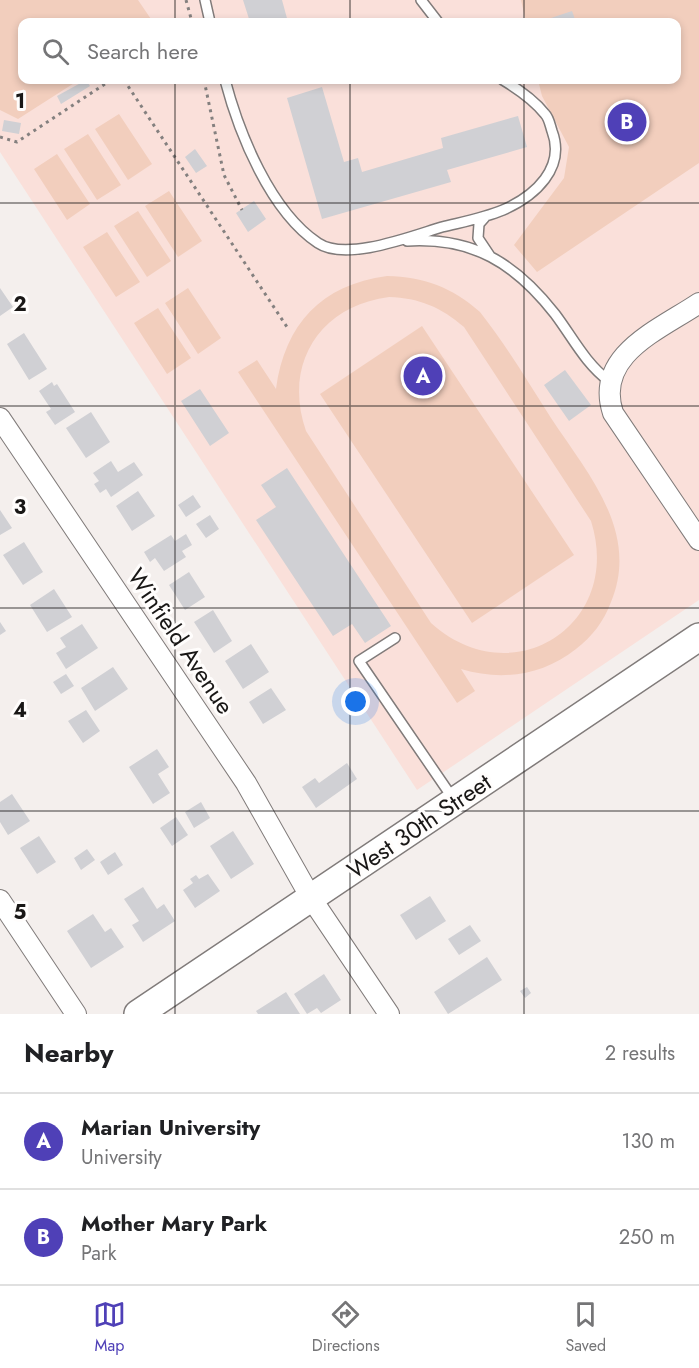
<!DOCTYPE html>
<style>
:root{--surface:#fff;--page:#f2f2f2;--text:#202124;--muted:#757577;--line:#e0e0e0;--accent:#4f40b7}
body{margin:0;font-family:Jost,sans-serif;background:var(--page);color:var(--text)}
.you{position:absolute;left:356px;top:702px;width:21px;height:21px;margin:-15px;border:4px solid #fff;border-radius:50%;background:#1a73e8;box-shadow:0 0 0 9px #1a73e833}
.badge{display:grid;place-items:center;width:39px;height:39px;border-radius:50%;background:var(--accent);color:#fff;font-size:20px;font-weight:700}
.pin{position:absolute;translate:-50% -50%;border:3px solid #fff;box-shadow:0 2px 6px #0006}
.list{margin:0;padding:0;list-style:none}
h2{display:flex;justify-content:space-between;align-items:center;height:78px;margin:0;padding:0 24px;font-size:26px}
h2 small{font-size:20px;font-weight:400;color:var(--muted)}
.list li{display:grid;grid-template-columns:39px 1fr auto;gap:18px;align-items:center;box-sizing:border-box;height:96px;padding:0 24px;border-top:2px solid var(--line)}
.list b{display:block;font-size:22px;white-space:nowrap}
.list p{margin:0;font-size:20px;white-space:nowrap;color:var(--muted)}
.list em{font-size:20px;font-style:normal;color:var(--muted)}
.icon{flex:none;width:33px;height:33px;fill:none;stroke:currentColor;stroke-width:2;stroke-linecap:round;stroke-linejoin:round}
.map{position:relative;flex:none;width:699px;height:1014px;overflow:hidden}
.search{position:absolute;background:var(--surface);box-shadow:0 3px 9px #0003;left:18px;right:18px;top:18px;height:66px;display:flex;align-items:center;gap:15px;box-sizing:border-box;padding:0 21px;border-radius:12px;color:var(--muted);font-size:22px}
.sheet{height:270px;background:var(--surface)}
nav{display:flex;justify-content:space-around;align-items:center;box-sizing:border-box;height:84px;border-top:2px solid var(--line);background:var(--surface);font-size:16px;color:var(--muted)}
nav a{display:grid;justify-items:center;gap:3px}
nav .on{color:var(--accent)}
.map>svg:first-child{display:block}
</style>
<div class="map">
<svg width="699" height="1014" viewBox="0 0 699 1014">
<rect width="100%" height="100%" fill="#f4efed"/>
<path fill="#fae0da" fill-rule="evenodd" d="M0,0H699V600L417,790L0,152ZM22,22H676V80H22Z"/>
<path fill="#f2cebd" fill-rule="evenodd" d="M0,0H138L153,22H22V80H79L18,119L0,110Z
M521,0H699V163L537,272L514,245L564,178L569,147L542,96L538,80H676V22H526Z
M119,114L152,164L128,180L95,129Z
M88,134L121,185L97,200L64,149Z
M57,154L90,204L67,220L34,169Z
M169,191L202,241L178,257L145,206Z
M138,211L171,261L147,277L114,226Z
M107,232L140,282L116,297L83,247Z
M387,276C424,277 452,287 480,312C506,345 528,382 551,418C588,474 640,532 611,602C604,621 592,637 576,649C542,676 501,681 461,669L475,691L457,703L238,372L257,360L276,389C285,324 321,285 387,276ZM389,297C419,298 441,307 464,327L591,521C624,625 512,696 431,623L306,431C283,365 319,306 389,297Z
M188,288L221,338L198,354L165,303Z
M158,308L191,358L167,374L134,323Z
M422,326L574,555L472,623L320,394Z"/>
<path fill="#d0d0d4" d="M243,0H282L288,22H250Z
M572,11L576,22H546L545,20Z
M86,80L90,86L61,104L57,96Z
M322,87L344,162L358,158L362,172L443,148L441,138L518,116L527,147L447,170L451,182L322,219L287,98Z
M4,120L21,123L19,134L2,131Z
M195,149L207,166L196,173L185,157Z
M254,201L266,219L248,232L236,213Z
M0,288L13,307L0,316Z
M24,333L47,369L29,380L7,344Z
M565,370L591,405L569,421L544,385Z
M52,382L54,386L57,384L75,412L55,425L46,412L51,409L39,391Z
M200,389L229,433L210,446L181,401Z
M91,412L110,442L86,458L66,428Z
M111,461L118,472L134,462L143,475L111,497L106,489L100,493L94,484L99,481L93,473Z
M287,468L391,626L365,643L352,624L333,636L256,520L276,507L261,485Z
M138,491L155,516L132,531L116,506Z
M193,495L201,507L186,517L178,505Z
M0,510L12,528L0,535Z
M210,515L219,529L206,538L196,524Z
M186,534L192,545L182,551L186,557L164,571L155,558L150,562L144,552L171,535L175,541Z
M24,542L43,572L23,585L3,555Z
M189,572L205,597L185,610L169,585Z
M54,589L72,617L47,632L30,605Z
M213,610L232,641L214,653L194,622Z
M0,622L6,631L0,635Z
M82,624L98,648L66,669L56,653L66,647L60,638Z
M251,644L269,672L243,689L225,661Z
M113,667L128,689L95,711L81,688Z
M66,674L74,686L61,694L53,682Z
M271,688L286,710L263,724L249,702Z
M86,710L100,731L83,743L68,721Z
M157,749L169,767L158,774L170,793L153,804L129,767Z
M347,763L357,779L316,808L302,787L315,778L319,783Z
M12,794L30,821L8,835L0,822V802Z
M201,802L210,818L194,828L185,812Z
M176,817L188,835L172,846L160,828Z
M233,831L254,864L231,879L210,846Z
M39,836L56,862L37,874L20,848Z
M87,849L95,860L81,870L74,858Z
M115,852L123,865L108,875L100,862Z
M208,874L220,891L195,908L183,890L193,883L190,879L196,875L199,879Z
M143,887L157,909L164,904L175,921L143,942L132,925L139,921L124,899Z
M430,896L446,921L416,940L400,915Z
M93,914L105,932L111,928L124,947L91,968L67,931Z
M470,925L481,941L459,955L448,939Z
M487,957L502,980L448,1014L434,992Z
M324,974L341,1000L321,1013L317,1008L307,1014L294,994Z
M527,987L531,993L525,998L520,991Z
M286,992L300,1014H258L256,1011Z"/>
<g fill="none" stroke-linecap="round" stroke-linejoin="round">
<defs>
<path id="lane" d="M205,0L210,22
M421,0L438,22
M225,80C239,133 270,211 318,243C346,262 412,236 442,227C462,222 484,218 503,210C535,196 566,168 552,131C550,125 549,118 545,114C534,100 518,89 503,80
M486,216L479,224L478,238L490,256
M407,241C473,237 515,263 555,314C573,338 585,363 609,381
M395,638L359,661L454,800"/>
<path id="street" d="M699,303C659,330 594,355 613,413L699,540
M0,418L246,783L311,898L389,1014
M0,900L76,1014"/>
<path id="secondary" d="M138,1014L699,637"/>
</defs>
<use href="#lane" stroke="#807b7a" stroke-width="12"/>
<use href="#street" stroke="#807b7a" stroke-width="22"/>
<use href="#secondary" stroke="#807b7a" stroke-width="30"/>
<path stroke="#84807f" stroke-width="3" stroke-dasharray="3 4.5" stroke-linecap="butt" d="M186,0L192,22
M124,80L287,327
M204,80L224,175L242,210
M0,137L17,142L111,80"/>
<use href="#lane" stroke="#fff" stroke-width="9"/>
<use href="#street" stroke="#fff" stroke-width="20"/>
<use href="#secondary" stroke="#fff" stroke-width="27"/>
</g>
<path fill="none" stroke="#191716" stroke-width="1.5" stroke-opacity="0.55" d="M175,0V22M350,0V22M524,0V22M175,80V1014M350,80V1014M524,80V1014M0,203H699M0,406H699M0,608H699M0,811H699"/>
<g text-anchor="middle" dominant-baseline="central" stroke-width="6" stroke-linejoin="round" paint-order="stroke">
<g font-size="24" fill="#191716" stroke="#fffdfc">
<text transform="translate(181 641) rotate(56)">Winfield Avenue</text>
<text transform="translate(419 826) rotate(-34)">West 30th Street</text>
</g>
</g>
<g font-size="20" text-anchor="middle" font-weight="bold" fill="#191716" stroke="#fffdfc" stroke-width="6" stroke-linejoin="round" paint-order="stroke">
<text x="20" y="108">1</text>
<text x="20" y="311">2</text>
<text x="20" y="514">3</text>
<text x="20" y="717">4</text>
<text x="20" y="919">5</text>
</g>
</svg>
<div class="you"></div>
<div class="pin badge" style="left:423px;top:376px">A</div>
<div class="pin badge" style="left:627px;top:122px">B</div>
<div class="search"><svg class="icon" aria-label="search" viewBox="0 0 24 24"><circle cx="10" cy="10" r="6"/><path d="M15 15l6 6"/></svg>Search here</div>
</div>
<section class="sheet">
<h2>Nearby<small>2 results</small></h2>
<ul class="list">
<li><span class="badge">A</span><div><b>Marian University</b><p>University</p></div><em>130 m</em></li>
<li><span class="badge">B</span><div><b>Mother Mary Park</b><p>Park</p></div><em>250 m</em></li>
</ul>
</section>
<nav>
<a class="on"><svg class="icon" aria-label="map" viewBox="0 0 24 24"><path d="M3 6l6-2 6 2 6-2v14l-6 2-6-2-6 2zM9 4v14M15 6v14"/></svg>Map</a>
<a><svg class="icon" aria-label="directions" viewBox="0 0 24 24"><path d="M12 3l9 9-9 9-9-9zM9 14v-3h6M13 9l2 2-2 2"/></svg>Directions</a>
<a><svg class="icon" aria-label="saved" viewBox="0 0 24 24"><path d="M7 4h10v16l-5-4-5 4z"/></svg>Saved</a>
</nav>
